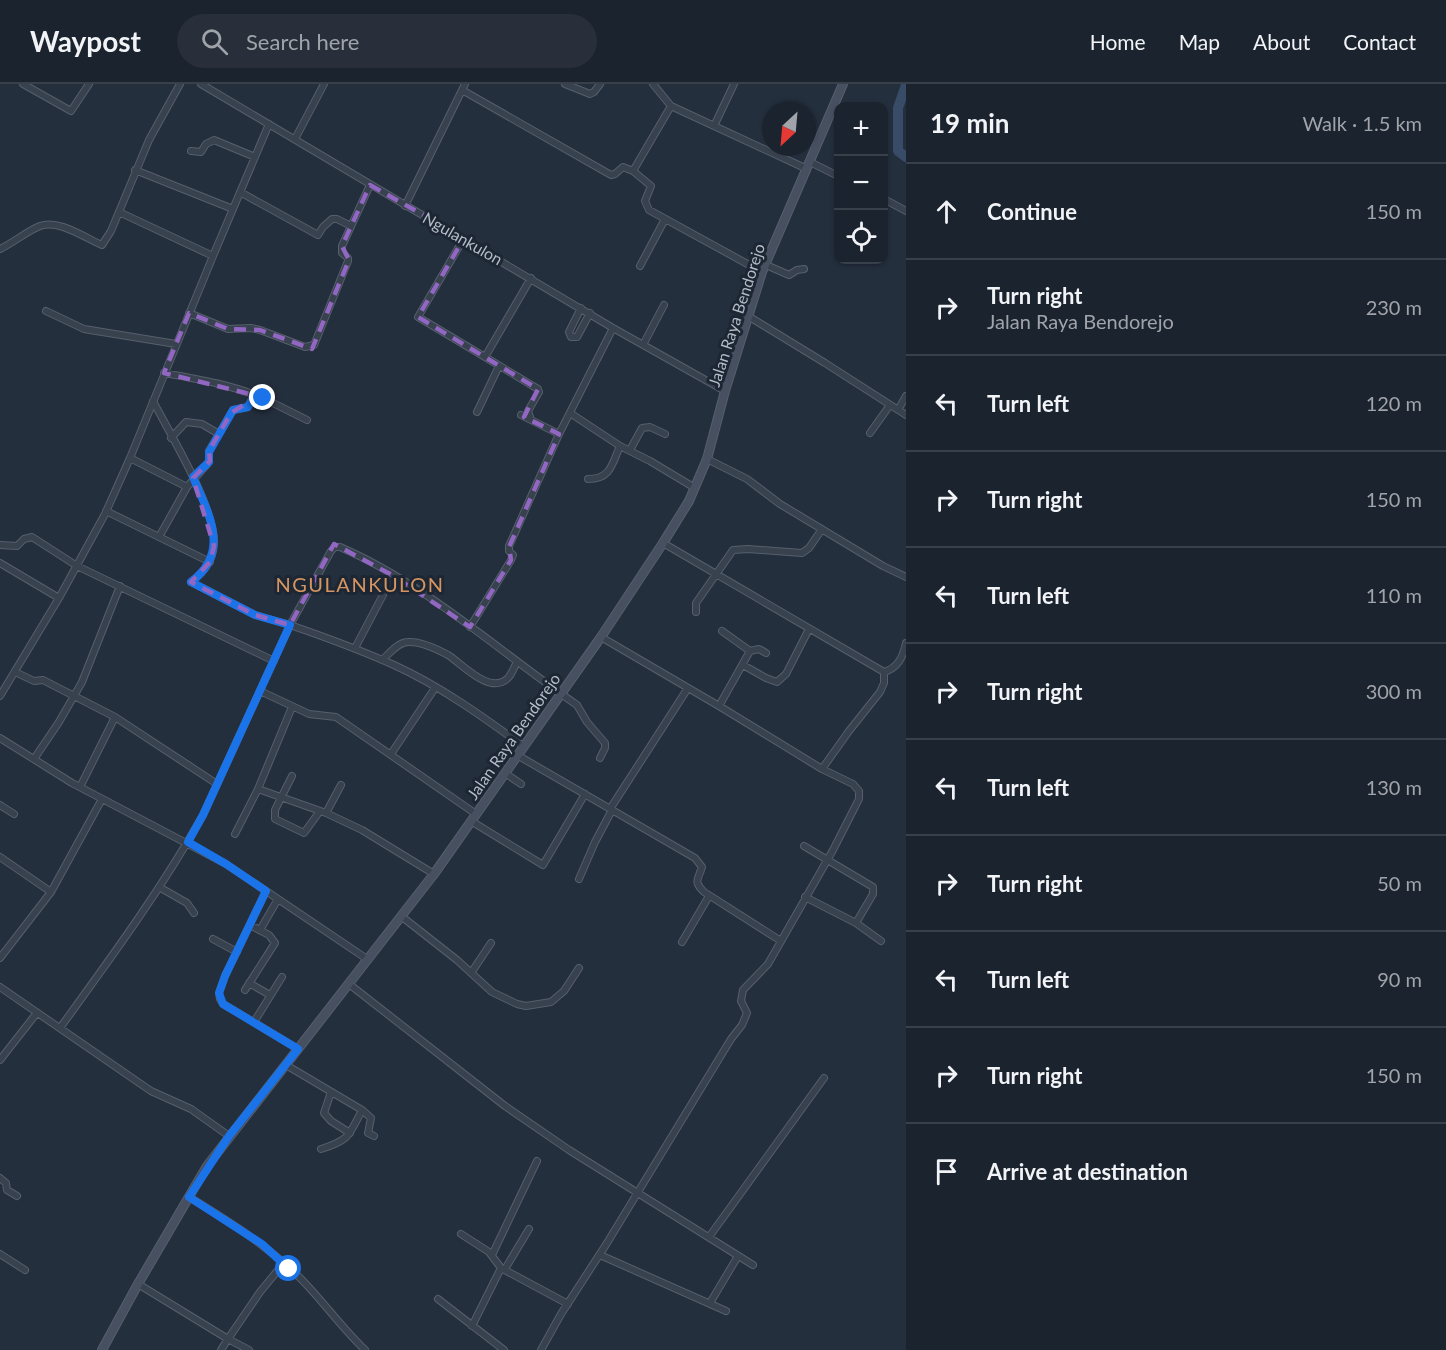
<!DOCTYPE html>
<meta charset="utf-8">
<style>
:root{--surface:#1b232e;--page:#282f3a;--text:#f1f3f6;--muted:#a0a4aa;--line:#39404a}
body{margin:0;font-family:Lato,sans-serif;background:var(--page);color:var(--text)}
.controls{position:absolute;right:18px;top:18px;display:grid;overflow:hidden;border-radius:12px;box-shadow:0 2px 4px #0004}
.controls button{width:54px;height:54px;display:grid;place-items:center;padding:0;border:0;border-bottom:2px solid var(--line);background:var(--surface);color:var(--text);font:30px sans-serif}
.compass{position:absolute;left:762px;top:18px;width:54px;height:54px;border-radius:50%;background:var(--surface);box-shadow:0 2px 4px #0004;rotate:206deg}
.stop{position:absolute;width:18px;height:18px;margin:-14px;border:4px solid #1a73e8;border-radius:50%;background:#fff}
.stop.end{background:#1a73e8;border-color:#fff;box-shadow:0 2px 6px #0008}
.list{margin:0;padding:0;list-style:none}
h2{display:flex;justify-content:space-between;align-items:center;height:78px;margin:0;padding:0 24px;font-size:26px}
h2 small{font-size:20px;font-weight:400;color:var(--muted)}
.list li{display:grid;grid-template-columns:39px 1fr auto;gap:18px;align-items:center;box-sizing:border-box;height:96px;padding:0 24px;border-top:2px solid var(--line)}
.list b{display:block;font-size:22px;white-space:nowrap}
.list p{margin:0;font-size:20px;white-space:nowrap;color:var(--muted)}
.list em{font-size:20px;font-style:normal;color:var(--muted)}
.icon{flex:none;width:33px;height:33px;fill:none;stroke:currentColor;stroke-width:2;stroke-linecap:round;stroke-linejoin:round}
.map{position:relative;flex:none;width:906px;height:1266px;overflow:hidden}
header{display:flex;align-items:center;gap:36px;box-sizing:border-box;height:84px;padding:0 30px;background:var(--surface);border-bottom:2px solid var(--line)}
header strong{font-size:28px}
nav{display:flex;gap:33px;margin-inline-start:auto;font-size:21px}
.search{width:420px;height:54px;background:var(--page);display:flex;align-items:center;gap:15px;box-sizing:border-box;padding:0 21px;border-radius:33px;color:var(--muted);font-size:22px}
main{display:flex}
aside{flex:1;background:var(--surface)}
.map>svg:first-child{display:block}
</style>
<header>
<strong>Waypost</strong>
<div class="search"><svg class="icon" aria-label="search" viewBox="0 0 24 24"><circle cx="10" cy="10" r="6"/><path d="M15 15l6 6"/></svg>Search here</div>
<nav><a>Home</a><a>Map</a><a>About</a><a>Contact</a></nav>
</header>
<main>
<div class="map">
<svg width="906" height="1266" viewBox="0 0 906 1266">
<rect width="100%" height="100%" fill="#242f3e"/>
<g fill="none" stroke-linecap="round" stroke-linejoin="round">
<path stroke="#394c67" stroke-width="10" d="M906,1L898,24V67L906,73"/>
<defs>
<path id="street" d="M23,0L71,27L89,0
M201,0L613,244L725,307
M565,0L590,10L594,8L600,0
M653,0L671,22
M462,6L611,91L615,90L623,83L633,87L651,102L645,117L649,126L762,188
M714,42L734,0
M295,55L324,0
M191,67L201,68L206,60L214,56L255,73
M810,78L838,92
M135,86L233,125
M633,87L671,22L807,85
M240,108L318,151L323,143L332,135H337L351,142
M884,115L906,127
M405,122L465,0
M119,128L213,172
M464,154L418,233L485,273
M0,165C13,159 27,147 40,142C59,135 85,154 102,161L111,147L149,56L180,0
M766,181L789,191L797,186L804,185
M640,182L665,135
M531,194L485,273L538,305L539,308L528,327L531,336
M581,224L569,248L571,253H577L590,229
M46,227L84,245L176,260
M189,229L228,245L251,244L260,246L305,263L314,261L348,177V174L342,169V162L370,101
M748,232L825,279L906,331
M644,259L664,221
M164,289C198,295 233,301 265,315C279,322 293,329 307,336
M153,317C170,350 216,425 214,460C213,477 204,488 191,498L255,531L290,541L331,467L335,463H340C426,500 500,568 577,621L587,638L605,659V664L600,674
M898,326L906,312
M477,328L499,282
M570,329L620,362L650,377L695,404
M521,331L559,350
M870,349L890,321
M171,354L186,338L202,340L219,350L233,326L248,323L254,311
M630,366L642,344L650,343L665,350
M130,374L187,403
M707,375L747,395L780,420L883,482L906,493
M588,395C611,395 612,380 620,362
M106,427L210,478
M159,453L187,403L209,378V367L219,350
M663,459L884,588V599L880,608L849,647L822,685
M0,461L17,462L24,455L32,453L77,482L274,577
M0,479L59,514
M696,528V519L733,466L748,465L802,469L809,464L822,445
M470,543L511,476L513,471L509,467V462L559,350L613,244
M722,547L750,567
M355,564L383,511
M382,576C389,570 398,558 408,558C421,557 437,565 448,571C461,579 490,612 508,594C512,590 514,583 517,578
M743,581L766,594L777,598L786,590L809,545
M15,588L34,597L43,596L115,633L217,700
M884,588C898,584 903,573 906,559
M260,607L309,630L336,633L476,730
M0,612L59,514L105,430L130,374L213,172L269,40
M719,622L750,567L759,565L766,569
M0,654L72,699L226,780L367,875
M391,670L435,604
M517,671L695,774L702,783C698,796 693,797 704,808L781,857
M34,675L59,638L82,598L120,502
M505,689L521,700
M292,692L275,726V735L304,749L320,727
M80,703L115,633
M258,705L292,623
M0,721L14,730
M610,725L688,604
M326,729L341,701
M471,737L543,781L585,710
M235,750L258,705L326,729L362,746L434,790
M804,762L873,803V810L856,839
M0,773L51,808
M579,795L595,758L612,726
M159,803L187,819L194,829
M266,807L225,892L219,909L220,915L223,920L235,927L298,965
M805,813L856,839L881,857
M401,832L457,876L492,908L517,920L526,922L551,918L564,907L579,884
M260,846L278,815
M213,855L237,868
M682,858L709,812
M0,874L51,808L102,715
M471,889L491,859
M249,899L270,911
M349,900L505,1022L569,1066L753,1181
M0,903L151,1007L191,1025L229,1052
M245,906L275,859L269,851L250,841
M254,938L282,893
M60,944C110,875 161,806 203,731L290,541C325,553 360,566 394,581C440,602 482,632 523,662
M0,976L36,930
M286,981L362,1026L371,1034L368,1049L374,1052
M331,1008L324,1029L331,1037L350,1049
M321,1065C350,1056 349,1051 362,1026
M0,1094L6,1099L7,1106L17,1112
M189,1113C230,1138 270,1163 304,1198C325,1220 343,1245 365,1266
M461,1150L489,1168L501,1184L568,1220
M709,1153L824,994
M0,1170L25,1186
M492,1171L537,1077
M600,1171L726,1227
M505,1185L529,1145
M138,1200L228,1255L260,1208L283,1180
M438,1215L504,1266
M710,1219L738,1172
M472,1242L501,1184
M221,1266L228,1255L249,1266
M541,1266L561,1230L607,1159L731,955L742,941L747,929L741,917L743,906L768,880L833,766L859,715V707L853,700L822,685L719,622L601,553"/>
<path id="secondary" d="M102,1266L138,1200L207,1082L434,790L601,553L663,459L689,417L707,375L725,307L762,188L843,0"/>
</defs>
<use href="#street" stroke="#565f6c" stroke-width="8"/>
<use href="#secondary" stroke="#565f6c" stroke-width="10"/>
<use href="#street" stroke="#38414e" stroke-width="6"/>
<use href="#secondary" stroke="#465061" stroke-width="8"/>
</g>
<g fill="none" stroke-linecap="round" stroke-linejoin="round">
<path stroke="#1a73e8" stroke-width="8" d="M263,314L254,311L248,323L233,326L209,368V378L193,393C209,431 231,468 191,498L255,531L290,541L203,731L188,758L226,780L266,807L225,892L219,909L223,920L298,965L229,1052L189,1113L262,1160L289,1185"/>
</g>
<path fill="none" stroke="#9266c3" stroke-width="4.5" stroke-dasharray="12 8" stroke-linejoin="round" d="M370,101L464,154L418,233L538,305L524,333L559,350L509,463L511,476L470,543L392,491L334,460L290,541L255,531L191,498L210,478L214,462L193,394L210,377L209,367L231,329L258,312L164,289L189,229L228,245L260,246L312,265L349,176L342,162Z"/>
<g text-anchor="middle" dominant-baseline="central" stroke-width="6" stroke-linejoin="round" paint-order="stroke">
<g font-size="16" fill="#b4bcc9" stroke="#1d2633">
<text transform="translate(463 154) rotate(30)">Ngulankulon</text>
<text transform="translate(736 231) rotate(-72)">Jalan Raya Bendorejo</text>
<text transform="translate(513 652) rotate(-55)">Jalan Raya Bendorejo</text>
</g>
<g font-size="20" letter-spacing="1.5" fill="#d59563" stroke="#1d2633">
<text x="360" y="500">NGULANKULON</text>
</g>
</g>
</svg>
<div class="controls">
<button>+</button>
<button>−</button>
<button><svg class="icon" aria-label="locate" viewBox="0 0 24 24"><circle cx="12" cy="12" r="6"/><path d="M12 2v4M12 18v4M2 12h4M18 12h4"/></svg></button>
</div>
<svg class="compass" viewBox="-18 -18 36 36"><path d="M0-13l5 13h-10z" fill="#e53935"/><path d="M0 13l5-13h-10z" fill="#a0a4aa"/></svg>
<div class="stop" style="left:289px;top:1185px"></div>
<div class="stop end" style="left:263px;top:314px"></div>
</div>
<aside>
<h2>19 min<small>Walk · 1.5 km</small></h2>
<ul class="list">
<li><svg class="icon" aria-label="ahead" viewBox="0 0 24 24"><path d="M12 20V5M6 11l6-6 6 6"/></svg><div><b>Continue</b></div><em>150 m</em></li>
<li><svg class="icon" aria-label="right" viewBox="0 0 24 24"><path d="M7 20v-9h11M14 6l5 5-5 5"/></svg><div><b>Turn right</b><p>Jalan Raya Bendorejo</p></div><em>230 m</em></li>
<li><svg class="icon" aria-label="left" viewBox="0 0 24 24"><path d="M17 20v-9H6M10 6l-5 5 5 5"/></svg><div><b>Turn left</b></div><em>120 m</em></li>
<li><svg class="icon" aria-label="right" viewBox="0 0 24 24"><path d="M7 20v-9h11M14 6l5 5-5 5"/></svg><div><b>Turn right</b></div><em>150 m</em></li>
<li><svg class="icon" aria-label="left" viewBox="0 0 24 24"><path d="M17 20v-9H6M10 6l-5 5 5 5"/></svg><div><b>Turn left</b></div><em>110 m</em></li>
<li><svg class="icon" aria-label="right" viewBox="0 0 24 24"><path d="M7 20v-9h11M14 6l5 5-5 5"/></svg><div><b>Turn right</b></div><em>300 m</em></li>
<li><svg class="icon" aria-label="left" viewBox="0 0 24 24"><path d="M17 20v-9H6M10 6l-5 5 5 5"/></svg><div><b>Turn left</b></div><em>130 m</em></li>
<li><svg class="icon" aria-label="right" viewBox="0 0 24 24"><path d="M7 20v-9h11M14 6l5 5-5 5"/></svg><div><b>Turn right</b></div><em>50 m</em></li>
<li><svg class="icon" aria-label="left" viewBox="0 0 24 24"><path d="M17 20v-9H6M10 6l-5 5 5 5"/></svg><div><b>Turn left</b></div><em>90 m</em></li>
<li><svg class="icon" aria-label="right" viewBox="0 0 24 24"><path d="M7 20v-9h11M14 6l5 5-5 5"/></svg><div><b>Turn right</b></div><em>150 m</em></li>
<li><svg class="icon" aria-label="arrive" viewBox="0 0 24 24"><path d="M6 21V4h12l-3 4 3 4H6"/></svg><div><b>Arrive at destination</b></div></li>
</ul>
</aside>
</main>
